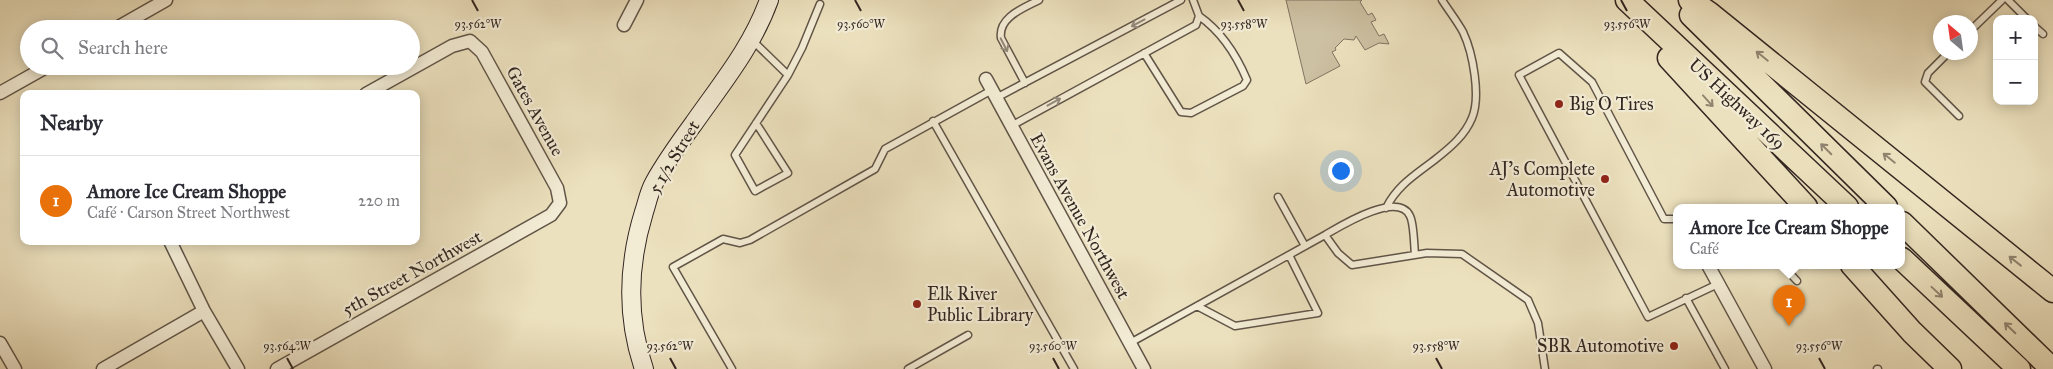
<!DOCTYPE html>
<meta charset="utf-8">
<style>
:root{--surface:#fff;--page:#f7f7f7;--text:#2b2b33;--muted:#7c7c81;--line:#e1e1e2;--accent:#2563eb}
body{margin:0;font-family:"IM FELL Great Primer",serif;background:var(--page);color:var(--text)}
.controls{position:absolute;right:15px;top:15px;display:grid;overflow:hidden;border-radius:10px;box-shadow:0 2px 12px #0003}
.controls button{width:45px;height:45px;display:grid;place-items:center;padding:0;border:0;border-bottom:1px solid var(--line);background:var(--surface);color:var(--text);font:25px sans-serif}
.compass{position:absolute;left:1933px;top:15px;width:45px;height:45px;border-radius:50%;background:var(--surface);box-shadow:0 2px 12px #0003;rotate:331deg}
.you{position:absolute;left:1340px;top:170px;width:18px;height:18px;margin:-12px;border:4px solid #fff;border-radius:50%;background:#1a73e8;box-shadow:0 0 0 8px #1a73e833}
.badge{display:grid;place-items:center;width:32px;height:32px;border-radius:50%;background:var(--accent);color:#fff;font-size:16px;font-weight:700}
.pin{position:absolute;translate:-50% -41px;filter:drop-shadow(0 1px 2px #0008)}
.pin::after{content:'';position:absolute;top:26px;width:18px;height:15px;background:inherit;clip-path:polygon(0 0,100% 0,50% 100%)}
.popup{position:absolute;left:1673px;top:204px;width:232px;height:65px;box-sizing:border-box;display:grid;place-content:center;border-radius:10px;background:var(--surface);filter:drop-shadow(0 1px 4px #0005);font-size:16px;white-space:nowrap;color:var(--muted)}
.popup b{font-size:19px;color:var(--text)}
.popup::after{content:'';position:absolute;left:50%;top:100%;margin-left:-10px;border:10px solid transparent;border-top-color:var(--surface)}
.list{margin:0;padding:0;list-style:none}
h2{display:flex;justify-content:space-between;align-items:center;height:65px;margin:0;padding:0 20px;font-size:21px}
h2 small{font-size:16px;font-weight:400;color:var(--muted)}
.list li{display:grid;grid-template-columns:32px 1fr auto;gap:15px;align-items:center;box-sizing:border-box;height:90px;padding:0 20px;border-top:1px solid var(--line)}
.list b{display:block;font-size:19px;white-space:nowrap}
.list p{margin:0;font-size:16px;white-space:nowrap;color:var(--muted)}
.list em{font-size:16px;font-style:normal;color:var(--muted)}
.icon{flex:none;width:28px;height:28px;fill:none;stroke:currentColor;stroke-width:2;stroke-linecap:round;stroke-linejoin:round}
.map{position:relative;flex:none;width:2053px;height:369px;overflow:hidden}
.search{position:absolute;background:var(--surface);box-shadow:0 2px 12px #0003;left:20px;top:20px;width:400px;height:55px;display:flex;align-items:center;gap:12px;box-sizing:border-box;padding:0 18px;border-radius:28px;color:var(--muted);font-size:19px}
.panel{position:absolute;background:var(--surface);box-shadow:0 2px 12px #0003;left:20px;top:90px;width:400px;height:155px;border-radius:10px}
.map>svg:first-child{display:block}
</style>
<div class="map">
<svg width="2053" height="369" viewBox="0 0 2053 369">
<rect width="100%" height="100%" fill="#ece1be"/>
<filter id="stains"><feTurbulence type="fractalNoise" baseFrequency=".004" numOctaves="4"/><feColorMatrix values="0 0 0 0 .2 0 0 0 0 .09 0 0 0 0 .02 0 0 0 .5 -.17"/></filter>
<radialGradient id="worn" r=".72"><stop offset=".6" stop-color="#630" stop-opacity="0"/><stop offset="1" stop-color="#630" stop-opacity=".3"/></radialGradient>
<path fill="#cdc1a3" stroke="#807462" d="M1286,0H1362L1360,2L1368,15L1372,13L1376,20L1371,22L1379,36L1384,34L1389,44L1379,43L1365,50L1356,36L1354,40L1344,39L1335,48L1336,50L1332,52L1340,66L1306,84Z"/>
<g fill="none" stroke-linecap="round" stroke-linejoin="round">
<defs>
<path id="lane" d="M2008,0L2027,19
M2034,26L2043,34
M1970,31L2002,0
M752,40L788,75L735,155L755,191L788,173L756,123
M1949,52L1928,73L1925,82L1959,116
M1144,53L1181,112L1191,113L1243,86L1247,80C1236,54 1222,32 1199,16
M788,75L802,48L820,4
M1025,83L1001,38C998,17 1024,8 1039,0
M996,98L1181,0
M933,121L1074,369
M1011,126L1196,25L1199,16L1193,0
M1278,197L1305,246
M1386,208C1398,184 1417,174 1437,158C1451,147 1465,135 1472,118C1481,97 1473,53 1463,32C1457,21 1449,11 1442,0
M1676,219H1664L1592,82L1559,53L1519,75L1648,317L1718,284
M1325,235C1339,227 1398,190 1410,216C1414,224 1414,245 1415,255
M1782,265L1797,281
M1686,298L1725,369
M1197,306L1235,326L1318,313L1289,255
M1130,343L1325,235L1338,253L1352,265L1427,253L1462,254L1528,300L1538,323L1545,369
M732,369L673,267L723,239L740,243L750,240L875,169L885,149L992,90
M908,369L968,335
M1877,369H1878"/>
<path id="street" d="M624,25L637,0
M115,29L166,0
M986,79L1144,369
M0,93L48,66
M170,241L204,311L238,369
M1708,265L1765,369
M0,343L15,369
M103,369L204,311
M277,369L551,215L560,203L557,188L482,52L470,41L452,46L366,94"/>
<path id="secondary" d="M644,369C626,317 628,264 644,212C647,203 649,192 654,183C665,163 680,142 694,123C722,83 752,47 769,0"/>
<path id="highway" d="M1627,0L1847,207
M1690,0L1709,13L2053,291
M1691,15L1886,207
M1669,58L1806,207
M1902,223L2052,369
M1902,259L2019,369
M1852,265L1912,332L1950,369"/>
</defs>
<use href="#lane" stroke="#615548" stroke-width="9"/>
<use href="#street" stroke="#615548" stroke-width="15"/>
<use href="#secondary" stroke="#332621" stroke-width="20"/>
<use href="#highway" stroke="#332621" stroke-width="25"/>
<use href="#lane" stroke="#f3ecd5" stroke-width="6"/>
<use href="#street" stroke="#f3ecd5" stroke-width="12"/>
<use href="#secondary" stroke="#f3ecd5" stroke-width="18"/>
<use href="#highway" stroke="#ece1be" stroke-width="22"/>
</g>
<defs><path id="oneway-shaft" d="M-6 0H5M1.5-3L5.5 0L1.5 3" fill="none" stroke-width="1.6" stroke-linecap="round" stroke-linejoin="round" transform="scale(1.25)"/></defs>
<g stroke="#93897b">
<use href="#oneway-shaft" transform="translate(1138 23) rotate(152)"/>
<use href="#oneway-shaft" transform="translate(1004 45) rotate(63)"/>
<use href="#oneway-shaft" transform="translate(1054 102) rotate(-29)"/>
</g>
<g stroke="#908470">
<use href="#oneway-shaft" transform="translate(1762 56) rotate(-141)"/>
<use href="#oneway-shaft" transform="translate(1708 101) rotate(48)"/>
<use href="#oneway-shaft" transform="translate(1826 149) rotate(-135)"/>
<use href="#oneway-shaft" transform="translate(1889 158) rotate(-141)"/>
<use href="#oneway-shaft" transform="translate(2015 261) rotate(-142)"/>
<use href="#oneway-shaft" transform="translate(1937 292) rotate(43)"/>
<use href="#oneway-shaft" transform="translate(2010 328) rotate(-136)"/>
</g>
<path fill="none" stroke="#332621" stroke-width="2" d="M472,0L478,11M855,0L861,11M1238,0L1244,11M1621,0L1627,11M287,358L293,369M670,358L676,369M1053,358L1059,369M1436,358L1442,369M1819,358L1825,369"/>
<g fill="#8f2418" stroke="#f3ecd5" stroke-width="2">
<circle cx="1559" cy="104" r="5"/>
<circle cx="1605" cy="179" r="5"/>
<circle cx="917" cy="304" r="5"/>
<circle cx="1674" cy="346" r="5"/>
</g>
<g text-anchor="middle" dominant-baseline="central" stroke-width="4.5" stroke-linejoin="round" paint-order="stroke">
<g font-size="18" fill="#332621" stroke="#f3ecd5" text-anchor="start">
<text x="1569" y="104">Big O Tires</text>
<text x="1595" y="169" text-anchor="end">AJ's Complete<tspan x="1595" dy="21">Automotive</tspan></text>
<text x="927" y="294">Elk River<tspan x="927" dy="21">Public Library</tspan></text>
<text x="1664" y="346" text-anchor="end">SBR Automotive</text>
</g>
<g font-size="18" fill="#332621" stroke="#f3ecd5">
<text transform="translate(1737 104) rotate(43)">US Highway 169</text>
<text transform="translate(535 111) rotate(61)">Gates Avenue</text>
<text transform="translate(674 157) rotate(-59)">5 1/2 Street</text>
<text transform="translate(1080 216) rotate(61)">Evans Avenue Northwest</text>
<text transform="translate(412 273) rotate(-29)">5th Street Northwest</text>
</g>
</g>
<g font-size="12" text-anchor="middle" fill="#332621" stroke="#f3ecd5" stroke-width="4.5" stroke-linejoin="round" paint-order="stroke">
<text x="478" y="28">93.562°W</text>
<text x="861" y="28">93.560°W</text>
<text x="1627" y="28">93.556°W</text>
<text x="1244" y="28">93.558°W</text>
<text x="287" y="350">93.564°W</text>
<text x="670" y="350">93.562°W</text>
<text x="1053" y="350">93.560°W</text>
<text x="1436" y="350">93.558°W</text>
<text x="1819" y="350">93.556°W</text>
</g>
<rect width="100%" height="100%" filter="url(#stains)"/>
<rect width="100%" height="100%" fill="url(#worn)"/>
</svg>
<div class="controls">
<button>+</button>
<button>−</button>
</div>
<svg class="compass" viewBox="-18 -18 36 36"><path d="M0-13l5 13h-10z" fill="#e53935"/><path d="M0 13l5-13h-10z" fill="#7c7c81"/></svg>
<div class="you"></div>
<div class="pin badge" style="left:1789px;top:326px;background:#e8710a">1</div>
<div class="popup"><b>Amore Ice Cream Shoppe</b>Café</div>
<div class="search"><svg class="icon" aria-label="search" viewBox="0 0 24 24"><circle cx="10" cy="10" r="6"/><path d="M15 15l6 6"/></svg>Search here</div>
<section class="panel">
<h2>Nearby<small></small></h2>
<ul class="list">
<li><span class="badge" style="background:#e8710a">1</span><div><b>Amore Ice Cream Shoppe</b><p>Café · Carson Street Northwest</p></div><em>220 m</em></li>
</ul>
</section>
</div>
